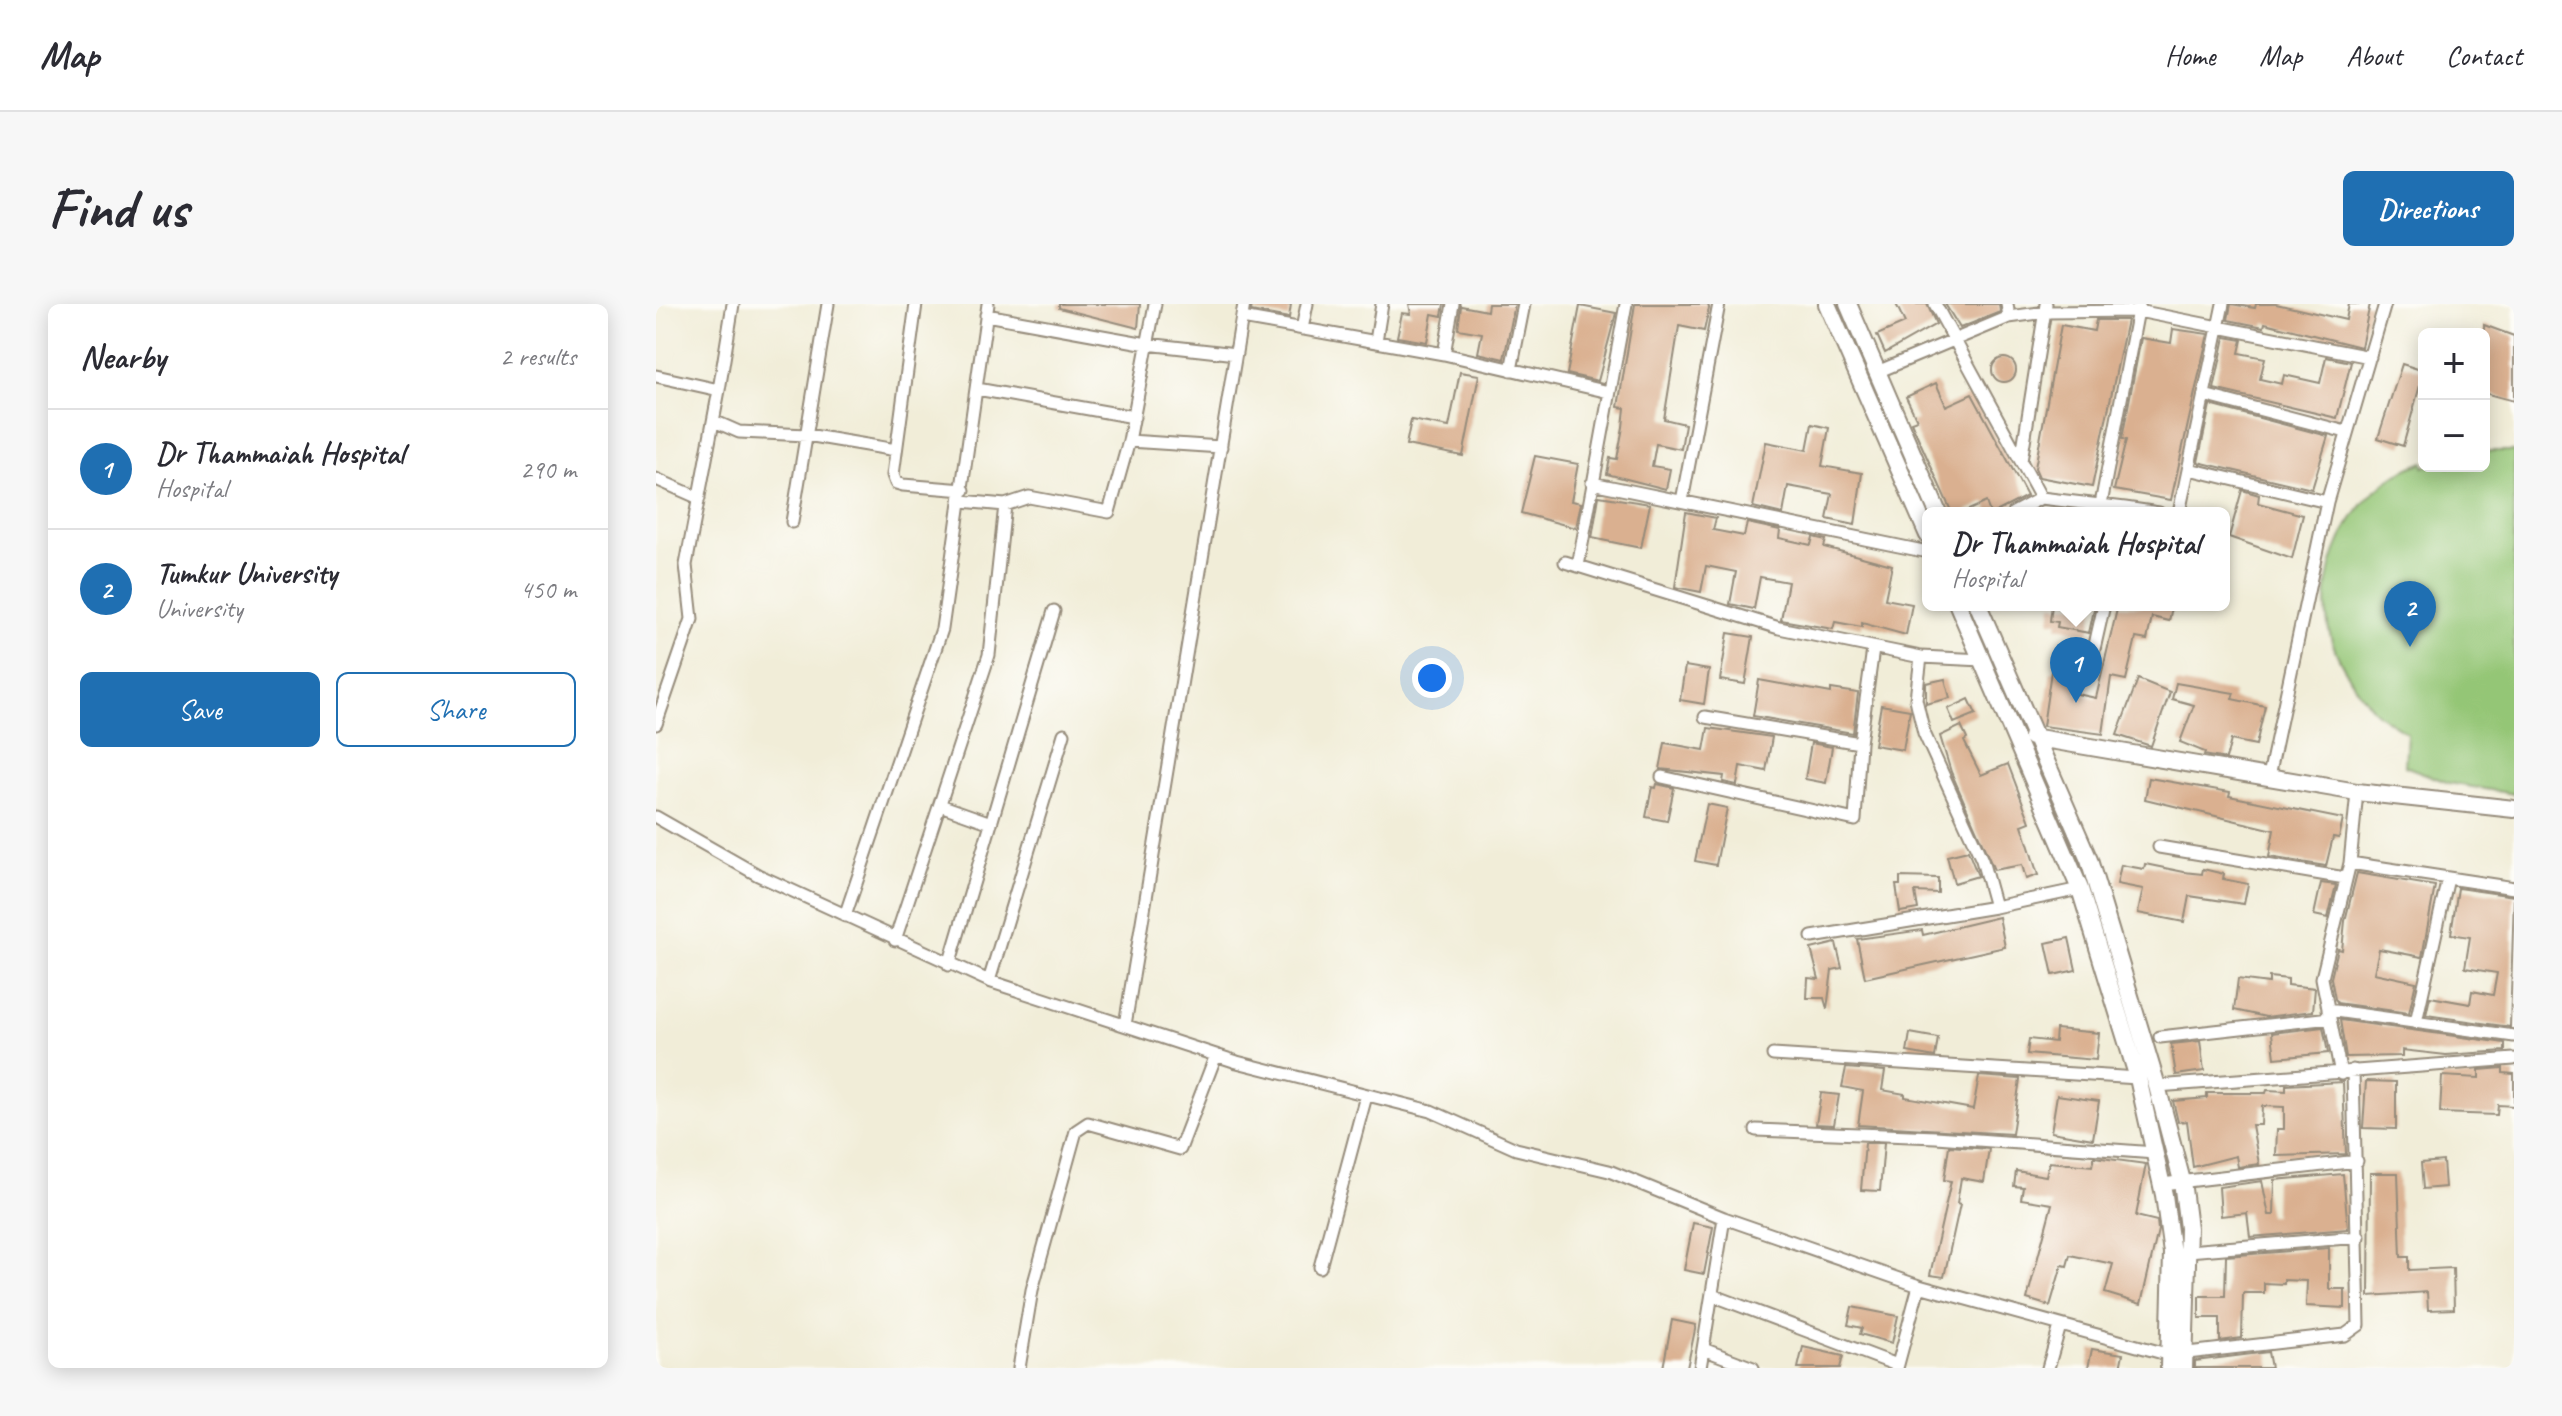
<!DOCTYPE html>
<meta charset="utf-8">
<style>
:root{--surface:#fff;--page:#f7f7f7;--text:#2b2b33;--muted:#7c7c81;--line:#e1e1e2;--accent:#1f6fb2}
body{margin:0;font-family:Caveat,sans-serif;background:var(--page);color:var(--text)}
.controls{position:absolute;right:24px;top:24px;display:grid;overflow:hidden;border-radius:12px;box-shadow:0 4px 20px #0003}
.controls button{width:72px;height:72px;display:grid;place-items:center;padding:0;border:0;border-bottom:2px solid var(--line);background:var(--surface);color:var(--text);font:40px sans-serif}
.you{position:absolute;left:776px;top:374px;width:28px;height:28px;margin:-20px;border:6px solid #fff;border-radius:50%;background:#1a73e8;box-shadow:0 0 0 12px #1a73e833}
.badge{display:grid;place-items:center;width:52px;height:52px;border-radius:50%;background:var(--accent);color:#fff;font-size:26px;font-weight:700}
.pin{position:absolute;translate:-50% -66px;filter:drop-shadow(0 2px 4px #0008)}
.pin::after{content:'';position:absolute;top:42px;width:28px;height:24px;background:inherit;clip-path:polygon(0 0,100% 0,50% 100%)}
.popup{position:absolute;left:1266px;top:203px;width:308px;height:104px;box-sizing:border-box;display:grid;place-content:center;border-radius:12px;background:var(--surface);filter:drop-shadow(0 2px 6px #0005);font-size:26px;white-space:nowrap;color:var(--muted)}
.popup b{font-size:30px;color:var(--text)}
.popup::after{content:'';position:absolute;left:50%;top:100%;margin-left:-16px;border:16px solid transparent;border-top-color:var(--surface)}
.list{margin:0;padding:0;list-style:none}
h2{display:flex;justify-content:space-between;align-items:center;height:104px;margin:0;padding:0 32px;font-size:34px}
h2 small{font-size:26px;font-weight:400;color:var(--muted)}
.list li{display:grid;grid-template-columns:52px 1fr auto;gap:24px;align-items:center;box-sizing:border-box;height:120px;padding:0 32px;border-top:2px solid var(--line)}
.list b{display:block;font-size:30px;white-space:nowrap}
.list p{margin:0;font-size:26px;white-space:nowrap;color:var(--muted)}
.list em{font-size:26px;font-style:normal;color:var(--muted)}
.actions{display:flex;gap:16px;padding:24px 32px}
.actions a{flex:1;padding:18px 0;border:2px solid var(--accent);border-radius:12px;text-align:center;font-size:28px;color:var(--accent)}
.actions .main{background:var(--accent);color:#fff}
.map{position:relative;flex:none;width:1858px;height:1064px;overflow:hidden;border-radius:12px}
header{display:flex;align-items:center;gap:48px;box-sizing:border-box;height:112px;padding:0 40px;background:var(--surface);border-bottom:2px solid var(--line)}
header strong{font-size:38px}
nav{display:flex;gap:44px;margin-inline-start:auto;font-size:28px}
.intro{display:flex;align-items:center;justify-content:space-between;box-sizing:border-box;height:192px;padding:0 48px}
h1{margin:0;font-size:56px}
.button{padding:20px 36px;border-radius:12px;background:var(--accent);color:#fff;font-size:28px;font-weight:700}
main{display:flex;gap:48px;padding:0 48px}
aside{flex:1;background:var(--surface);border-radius:12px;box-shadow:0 4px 20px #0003}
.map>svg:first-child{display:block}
</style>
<header>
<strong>Map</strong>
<nav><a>Home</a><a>Map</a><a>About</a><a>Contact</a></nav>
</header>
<div class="intro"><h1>Find us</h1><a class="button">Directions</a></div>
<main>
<aside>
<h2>Nearby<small>2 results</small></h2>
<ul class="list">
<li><span class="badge">1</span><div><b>Dr Thammaiah Hospital</b><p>Hospital</p></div><em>290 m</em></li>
<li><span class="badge">2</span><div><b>Tumkur University</b><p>University</p></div><em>450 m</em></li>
</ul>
<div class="actions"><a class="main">Save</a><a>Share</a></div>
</aside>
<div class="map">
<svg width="1858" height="1064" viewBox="0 0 1858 1064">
<rect width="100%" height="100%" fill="#fdfcf7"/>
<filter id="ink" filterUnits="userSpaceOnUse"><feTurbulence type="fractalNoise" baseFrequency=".0125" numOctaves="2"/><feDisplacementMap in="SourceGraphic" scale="16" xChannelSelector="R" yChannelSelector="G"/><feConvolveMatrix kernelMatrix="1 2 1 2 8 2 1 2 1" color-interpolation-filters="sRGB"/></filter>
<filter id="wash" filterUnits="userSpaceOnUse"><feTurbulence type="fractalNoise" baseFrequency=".006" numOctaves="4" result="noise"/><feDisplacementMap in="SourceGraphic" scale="32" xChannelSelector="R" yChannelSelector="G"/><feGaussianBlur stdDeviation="1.8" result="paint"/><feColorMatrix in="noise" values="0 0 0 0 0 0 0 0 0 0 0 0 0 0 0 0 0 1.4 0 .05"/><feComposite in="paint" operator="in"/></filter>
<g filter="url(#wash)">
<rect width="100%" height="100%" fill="#f1edd8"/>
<path fill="#94c676" stroke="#68784a" stroke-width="2" d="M1828,147H1858V490L1793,479L1749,462L1751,429C1740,421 1724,414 1716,404C1704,390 1687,365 1680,348C1649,276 1695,181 1768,158V162H1828Z"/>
<g id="blocks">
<path fill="#dab090" d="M403,0H484L482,24L403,4Z
M596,0H635L633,14L595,7Z
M753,0H788L786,12L776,10L771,38L741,33L746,9L755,10Z
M832,0H859L848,55L822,49L826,29L802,25L805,2L831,7Z
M979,0H1052L1053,4L1048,27L1023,22L1008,115L1029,120L1025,145L1000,140L996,162L1014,165L1010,185L951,170L954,154L961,155L967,123L969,104L962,103Z
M1240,0H1271L1280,20L1229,49L1221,31L1249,19Z
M1289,0H1343L1344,8L1304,24Z
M1575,0L1599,4L1600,0H1620L1690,16L1693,0H1714L1705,43L1609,19L1608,23L1572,16Z
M924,2L960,9L942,77L911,70Z
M1440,16H1471L1436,183L1383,173L1379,164L1405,21L1438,27Z
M1828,21L1858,32V97L1828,89Z
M1517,25L1552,30L1515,196L1458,186L1470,136L1466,135L1485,34L1515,39Z
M1569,33L1586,36L1583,49L1609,54L1604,75L1626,80L1628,71L1664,79L1670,53L1695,58L1681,114L1558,85Z
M1336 66a12 12 0 1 1 24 0a12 12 0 1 1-24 0Z
M1746,60L1768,67L1747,142L1722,134Z
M804,68L823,71L807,152L750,141L755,116L793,123Z
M1280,79L1290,102L1316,90L1371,192L1338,209H1334L1330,198L1306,209H1296L1255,118L1261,116L1250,93Z
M1554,101L1672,132L1656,185L1542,158Z
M1156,120L1173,124L1166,162L1206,169L1199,221L1171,215L1176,190L1132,182L1127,210L1097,203L1110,138L1151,146Z
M879,152L922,160L915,197L925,199L920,224L865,209Z
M1586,186L1603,191L1602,199L1647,211L1636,255L1573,233Z
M943,192L994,200L985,244L936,234Z
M1030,208L1060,214L1057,226L1088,232L1091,219L1124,226L1123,234L1155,241L1157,233L1170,236L1168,243L1236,261L1229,295L1256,300L1250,331L1206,319V323L1179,318L1177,325L1125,316L1132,278L1104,273L1098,305L1074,300L1080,268L1050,262L1045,288L1019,283Z
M1396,301H1439L1433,329L1401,323L1402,318L1394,317Z
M1462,301L1516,303L1513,317L1496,313L1491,336L1480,334L1470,376L1455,373L1447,430L1387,422L1395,367L1425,371L1421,390L1440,394Z
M1072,329L1097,333L1089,380L1064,376Z
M1029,362L1053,366L1048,400L1024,396Z
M1289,375L1294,394L1270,400V379Z
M1482,375L1514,388L1495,442L1461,431Z
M1103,376L1175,389V385L1202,389L1197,429L1097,412Z
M1520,379L1578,389L1576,395L1609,402L1600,441L1575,436L1570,455L1548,451L1549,448L1524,438L1538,401L1516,395Z
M1313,395L1320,410L1298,419L1292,405Z
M1225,401L1254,406L1247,446L1218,441Z
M1305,422L1311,435L1308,437L1325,471L1352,460L1374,518L1366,521L1382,571L1370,575L1366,561L1338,566L1295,468L1284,432Z
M1052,424L1116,433L1110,467L1084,462L1081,481L1067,478L1068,472L1004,465L1009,439L1048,446Z
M1155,439L1176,443L1170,479L1149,475Z
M1493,474L1574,488L1573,492L1687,515L1683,534L1677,533L1670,562L1613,553L1618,526L1489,495Z
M1001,480L1018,484L1011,517L990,513L996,483L1000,484Z
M1051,500L1071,504L1060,561L1039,557Z
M1312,547L1322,572L1298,579L1291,552Z
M1489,560L1528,568L1546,570L1547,565L1568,570L1567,575L1592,580L1588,600L1533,592L1528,618L1482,609L1487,585L1461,580L1465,561L1488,565Z
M1701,569L1779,582L1766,653L1723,645L1718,669L1760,678L1753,709L1681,699L1679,695L1675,674L1682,645L1686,646L1689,617Z
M1244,573L1282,574V589L1259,588L1262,605L1244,608L1240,581H1244Z
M1665,579L1680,581L1672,614L1658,611Z
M1802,584L1858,592L1854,723L1770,711L1774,693L1814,700L1816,687L1837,691L1841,669L1809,664L1814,633L1795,630Z
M1343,613L1349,643L1209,674L1201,635L1266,626L1267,631Z
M1413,634L1420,666L1397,671L1390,639Z
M1180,639L1186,664L1176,666L1171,705L1168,694H1151L1152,674L1163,675L1155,645Z
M1613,673L1632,675V681L1659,684L1657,707L1610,713L1578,706L1582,675L1613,679Z
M1684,716L1849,739V747L1790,751L1746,746V752L1690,753Z
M1667,723L1672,749L1619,754L1616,729Z
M1400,725L1443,729L1440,756L1371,750L1373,735L1399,738Z
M1254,729L1282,734L1279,753L1251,748Z
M1544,737L1548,767L1520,771L1515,740Z
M1190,764L1229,767L1226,786L1249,790V793L1317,805L1323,772L1364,775L1356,830L1202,821L1207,787L1186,783Z
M1847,764V769L1858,770V802L1842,801L1841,811L1784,809L1786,772L1823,774V766Z
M1710,777L1740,778V825L1707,824Z
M1687,778L1690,850L1620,852L1621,825H1628V803L1606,802L1605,821H1596L1603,860L1582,863L1580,852L1537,863L1531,817L1522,818L1517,797L1551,794V789H1610L1611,786L1630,787V781Z
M1165,789L1183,791L1178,821L1160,820Z
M1401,791L1443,797L1437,835L1395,828Z
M1209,839H1228L1224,887L1205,886Z
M1293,842L1333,845L1328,878L1305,874L1301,899L1304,900L1288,973L1274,971L1295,877L1288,876Z
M1438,853L1490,860L1480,912L1501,917L1502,926L1485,1000L1449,989L1457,960L1414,951L1411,962L1406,961L1394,1002L1371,995L1396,900L1365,895L1367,883L1358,882L1360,867L1390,872L1393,858L1436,862Z
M1787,857L1789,883L1767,885L1765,859Z
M1714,869H1742L1745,953H1753V966L1797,964L1798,1005L1772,1006L1771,988L1713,992Z
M1687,870L1692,925L1594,933L1591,909L1565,912L1563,883L1606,877L1613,911H1618L1619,876Z
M1037,919L1057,923L1048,970L1028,966Z
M1673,944V985H1689V1004L1650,1002L1651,977L1628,976V980L1608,979V989H1587L1586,1034L1564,1037V1014H1543V992H1569L1570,952Z
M1196,1003L1242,1012L1236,1039L1204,1030L1206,1024L1192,1021Z
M1016,1016L1040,1021L1031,1064H1007Z
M1147,1043L1187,1052L1184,1064H1142Z
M1436,1045L1467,1050L1464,1064H1432Z
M1612,1048L1615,1064H1539V1057Z"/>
</g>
</g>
<g filter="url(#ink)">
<use href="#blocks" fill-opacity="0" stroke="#968c7b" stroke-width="2"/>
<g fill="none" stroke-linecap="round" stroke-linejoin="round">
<defs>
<path id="street" d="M260,0L237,171L240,179L247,181L308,186
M1279,0L1385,194L1469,204L1468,209
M1351,0L1353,13
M330,11L491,40L580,50
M586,14L788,50L953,88
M646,25L651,0
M720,37L726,0
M788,50L797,0
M855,66L868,0
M1221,68L1353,13L1391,8L1482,7L1714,53
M0,72L63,86L77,0
M321,85L478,113
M1548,91L1690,128
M58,117L83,128L151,131L240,146
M473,137L499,0
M1365,157L1390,0
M1533,165L1671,198
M0,175L43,194
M936,179L1272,248
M1026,197L1063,0
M1445,200L1483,1
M349,201L373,193L453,208L473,137L565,143
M1469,204L1503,209
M1357,209L1385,194
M1523,209L1567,0
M136,218L172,0
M909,258L1123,324L1265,353
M922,262L970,0
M1327,356L1265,353L1260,395L1268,429L1326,556L1339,603
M1434,363L1448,301
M1049,413L1204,439
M0,420L36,315L30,261L63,86
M1613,472L1671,198L1729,0
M1006,473L1199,516L1204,439L1217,345
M284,501L335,519
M0,513L102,571L333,677L581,758L775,807L860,845L953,867L1068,914L1263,982L1514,1051L1689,1031L1703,1021L1697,766
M1503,543L1689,574
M1694,559L1858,584
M189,612L286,325L332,0
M1156,633L1339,603L1424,585
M239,636L333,351L349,201L306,197
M293,661L398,307
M333,677L408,430
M1672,706L1858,732
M1760,718L1792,574
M469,721L588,0
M1504,733L1674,714
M1117,751L1482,774
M1685,770L1666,674L1694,559L1701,488
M1501,782L1858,755
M1100,826L1280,833L1499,849
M1506,880L1701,857
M1532,947L1703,933
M664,963L710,792
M1056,991L1241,1061
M1047,1045L1097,1064
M363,1064L376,986L420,827L432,819L524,845L560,751
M1044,1064L1068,914
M1241,1064L1263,982
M1392,1064L1404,1022"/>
<path id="secondary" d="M1171,0L1272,231
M1192,0L1282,209
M1302,301L1424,585L1482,774L1508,891L1516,949L1513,1064
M1322,301L1433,556L1501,782L1526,877L1532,924L1528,1064
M1376,433L1701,488L1858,505"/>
</defs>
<use href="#street" stroke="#968c7b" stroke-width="15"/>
<use href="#secondary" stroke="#968c7b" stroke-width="20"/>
<use href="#street" stroke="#fff" stroke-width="11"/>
<use href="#secondary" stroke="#fff" stroke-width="16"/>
</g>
</g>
</svg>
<div class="controls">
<button>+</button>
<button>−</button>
</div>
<div class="you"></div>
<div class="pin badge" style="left:1420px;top:399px">1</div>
<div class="popup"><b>Dr Thammaiah Hospital</b>Hospital</div>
<div class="pin badge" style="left:1754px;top:343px">2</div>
</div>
</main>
